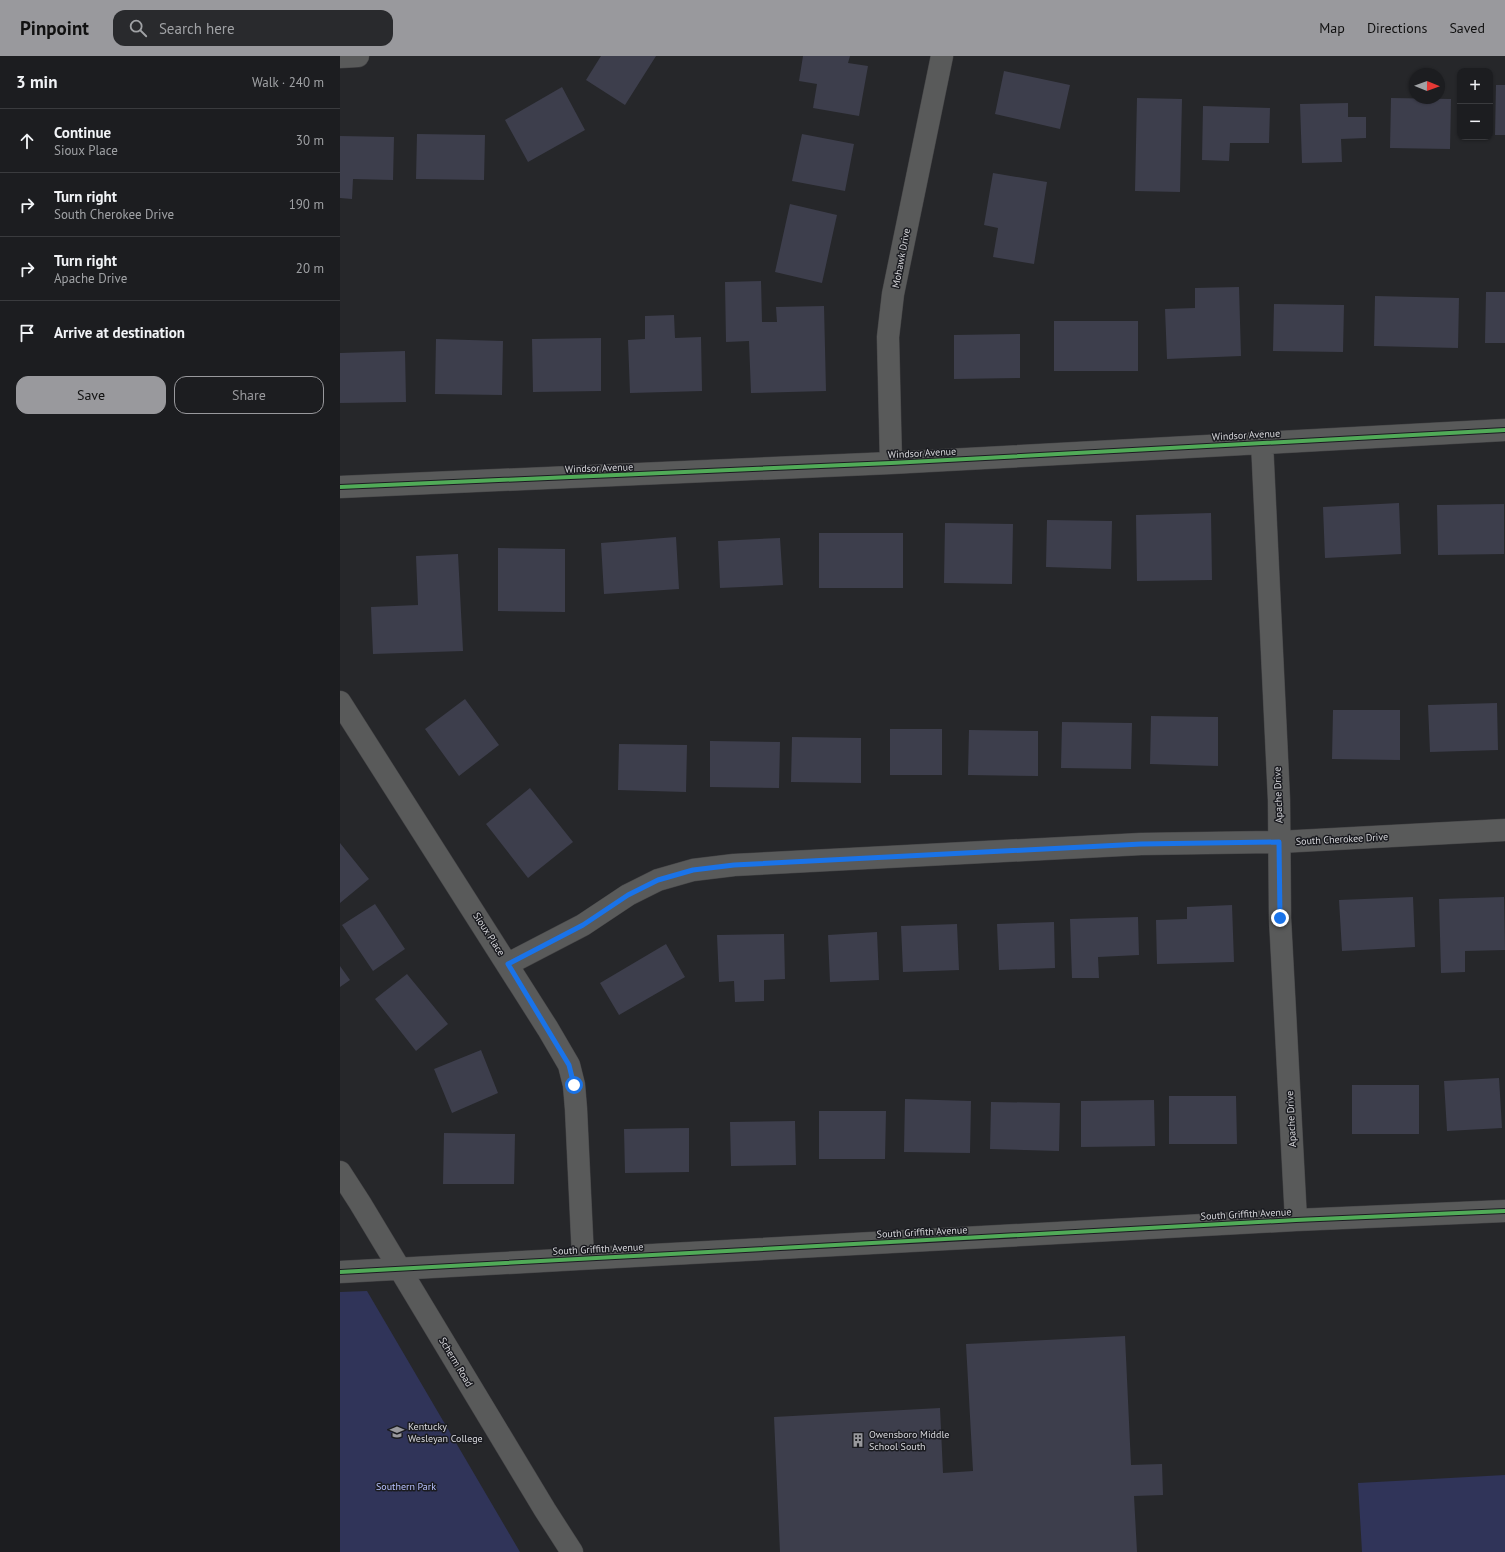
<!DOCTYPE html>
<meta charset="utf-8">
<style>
:root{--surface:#1c1d20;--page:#292a2d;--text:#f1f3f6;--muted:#a0a2a5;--line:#3a3b3e;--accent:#99999d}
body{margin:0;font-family:"PT Sans",sans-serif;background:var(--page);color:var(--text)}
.controls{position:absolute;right:12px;top:12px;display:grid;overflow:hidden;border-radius:8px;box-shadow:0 1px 3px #0004}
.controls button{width:36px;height:36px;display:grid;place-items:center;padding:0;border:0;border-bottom:1px solid var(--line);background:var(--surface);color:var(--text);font:20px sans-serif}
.compass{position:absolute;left:1069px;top:12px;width:36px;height:36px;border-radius:50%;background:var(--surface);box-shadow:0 1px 3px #0004;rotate:91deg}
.stop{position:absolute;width:12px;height:12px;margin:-9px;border:3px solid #1a73e8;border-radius:50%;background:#fff}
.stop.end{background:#1a73e8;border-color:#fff;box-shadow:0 1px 4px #0008}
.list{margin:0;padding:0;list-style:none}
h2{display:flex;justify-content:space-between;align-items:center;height:52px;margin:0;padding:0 16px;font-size:17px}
h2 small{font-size:13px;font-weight:400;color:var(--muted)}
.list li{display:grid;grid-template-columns:26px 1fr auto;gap:12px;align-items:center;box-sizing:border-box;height:64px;padding:0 16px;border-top:1px solid var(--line)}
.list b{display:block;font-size:15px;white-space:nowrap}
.list p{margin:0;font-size:13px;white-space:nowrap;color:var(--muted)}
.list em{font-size:13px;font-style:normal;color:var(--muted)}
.actions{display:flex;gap:8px;padding:12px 16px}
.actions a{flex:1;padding:9px 0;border:1px solid var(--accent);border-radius:12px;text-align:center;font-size:14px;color:var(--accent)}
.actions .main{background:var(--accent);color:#111}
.icon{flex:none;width:22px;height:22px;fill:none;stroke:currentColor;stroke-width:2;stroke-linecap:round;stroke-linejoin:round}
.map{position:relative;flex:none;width:1165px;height:1496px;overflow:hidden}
header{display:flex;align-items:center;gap:24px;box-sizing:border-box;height:56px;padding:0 20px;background:var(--accent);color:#111}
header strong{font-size:19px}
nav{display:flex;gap:22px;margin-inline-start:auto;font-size:14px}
.search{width:280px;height:36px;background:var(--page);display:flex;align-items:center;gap:10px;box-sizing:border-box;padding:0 14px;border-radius:12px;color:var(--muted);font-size:15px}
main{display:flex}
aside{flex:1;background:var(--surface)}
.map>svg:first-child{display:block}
</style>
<header>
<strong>Pinpoint</strong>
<div class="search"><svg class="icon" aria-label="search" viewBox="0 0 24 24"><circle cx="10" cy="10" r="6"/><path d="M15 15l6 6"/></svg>Search here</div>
<nav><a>Map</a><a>Directions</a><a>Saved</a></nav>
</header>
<main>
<aside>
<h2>3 min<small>Walk · 240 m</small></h2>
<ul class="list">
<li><svg class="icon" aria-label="ahead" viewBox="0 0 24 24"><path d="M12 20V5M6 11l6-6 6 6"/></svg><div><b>Continue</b><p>Sioux Place</p></div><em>30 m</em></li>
<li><svg class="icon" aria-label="right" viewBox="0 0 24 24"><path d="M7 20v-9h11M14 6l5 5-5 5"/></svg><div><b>Turn right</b><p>South Cherokee Drive</p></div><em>190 m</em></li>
<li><svg class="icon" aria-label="right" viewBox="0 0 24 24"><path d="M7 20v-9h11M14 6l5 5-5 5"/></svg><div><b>Turn right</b><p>Apache Drive</p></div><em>20 m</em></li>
<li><svg class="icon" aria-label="arrive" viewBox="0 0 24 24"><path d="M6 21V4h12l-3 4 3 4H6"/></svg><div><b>Arrive at destination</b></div></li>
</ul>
<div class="actions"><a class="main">Save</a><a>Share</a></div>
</aside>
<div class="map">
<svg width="1165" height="1496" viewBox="0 0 1165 1496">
<rect width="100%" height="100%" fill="#26272a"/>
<path fill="#303459" d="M27,1235L180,1496H0V1236Z
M1165,1419V1496H1022L1018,1427Z"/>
<path fill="#3d3e4c" d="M261,0H316L285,49L246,24Z
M463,0H510L508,7L528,10L519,60L473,52L477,28L459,25Z
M664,15L730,29L720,73L655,58Z
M1156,29H1165V79H1155Z
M222,31L245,74L188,106L165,64Z
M797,42L842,43L840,136L795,135Z
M1051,42L1111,43L1110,93L1050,92Z
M1008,47V61H1026V82L1001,83L1002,106L962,107L960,48Z
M863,50L930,52L929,87H890L889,105L862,104Z
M77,78L145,79L144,124L76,123Z
M462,78L514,88L505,135L452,125Z
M0,80L54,81L53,124L13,123L12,143L0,142Z
M653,117L707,126L694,208L653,201L658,172L644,169Z
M450,148L497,159L482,227L435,216Z
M421,225L422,266H437L436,251L484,250L486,335L411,337L409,285L386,286L385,226Z
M899,231L901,300L827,303L825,253L855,252V232Z
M1146,236H1165V287H1145Z
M1035,240L1119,242L1118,292L1034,290Z
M934,248L1004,249L1003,296L933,295Z
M334,259L335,282L361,281L362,335L290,337L288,284L305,283V260Z
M714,265H798V315H714Z
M680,278V322L614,323V279Z
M261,282V335L193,336L192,283Z
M96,283L163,285L162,339L95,338Z
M65,295L66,346L0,347V297Z
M1059,447L1061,498L985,502L983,451Z
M1164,448V498L1098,499L1097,449Z
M871,457L872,524L797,525L796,459Z
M707,464L772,465L771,513L706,511Z
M605,467L673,468L672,528L604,527Z
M479,477H563V532H479Z
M336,481L339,533L264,538L261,487Z
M440,482L443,529L380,532L378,485Z
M158,492L225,493V556L158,555Z
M118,498L123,595L33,598L31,551L78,549L76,500Z
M125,643L159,689L119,720L85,673Z
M1157,647L1158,694L1090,696L1088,649Z
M993,654H1060V704L992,703Z
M811,660L878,661V710L810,708Z
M722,666L792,667L791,713L721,712Z
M550,673H602V719H550Z
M629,674L698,675V720L628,719Z
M452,681L521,682V727L451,726Z
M370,685L440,686L439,732L370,731Z
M279,688L347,689L346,736L278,734Z
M190,732L233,786L188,822L146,768Z
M0,787L29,823L0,847Z
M1073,841L1075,891L1002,895L999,844Z
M1164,841L1165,894L1125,895V916L1101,917L1099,843Z
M35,848L65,893L33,915L2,869Z
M892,849L894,906L817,908L816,864L847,863V851Z
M798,861L799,899L758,901L759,922H732L730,863Z
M714,866L715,912L659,914L657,868Z
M617,868L619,914L563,916L561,870Z
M537,876L539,924L490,926L488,879Z
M444,878L445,923L424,924V945L395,946L394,925L379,926L377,879Z
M326,888L345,921L279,959L260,927Z
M0,910L10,924L0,931Z
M67,918L108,968L76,995L35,943Z
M141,994L158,1037L112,1057L94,1013Z
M1159,1022L1162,1072L1107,1075L1104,1025Z
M1012,1029H1079V1078H1012Z
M829,1040H896L897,1088H829Z
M565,1043L631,1045L630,1097L564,1096Z
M814,1044L815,1090L741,1091V1045Z
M651,1046L720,1047L719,1095L650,1093Z
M479,1055H546L545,1103H479Z
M455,1065L456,1109L391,1110L390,1066Z
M349,1072V1116L285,1117L284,1073Z
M104,1077L175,1078L174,1128H103Z
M785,1280L791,1409L822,1408L823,1439L794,1440L797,1496H440L434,1361L600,1352L603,1417L633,1415L626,1288Z"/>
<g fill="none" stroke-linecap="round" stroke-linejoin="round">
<defs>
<path id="minor" d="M0,1L18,0
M922,386L939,744L940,862L956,1164
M551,407L548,281L553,238L602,0
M0,431L551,407L1165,374
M0,646L208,973L229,1009L234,1029L236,1053L243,1202
M168,908L243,869L288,839L318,824L353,814L394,809L801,788L939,786L1165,774
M0,1116L20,1147L205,1454L232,1496
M0,1216L956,1164L1165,1155"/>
</defs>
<use href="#minor" stroke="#434345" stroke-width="23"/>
<use href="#minor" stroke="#595a5a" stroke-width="22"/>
<defs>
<path id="cycleway" d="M0,431L551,407L1165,374
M0,1216L956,1164L1165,1155"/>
</defs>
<use href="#cycleway" stroke="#1b1c21" stroke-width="6"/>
<use href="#cycleway" stroke="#51ab58" stroke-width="4"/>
</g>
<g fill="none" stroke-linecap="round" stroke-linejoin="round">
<path stroke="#1a73e8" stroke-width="5" d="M234,1029L229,1009L168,908L243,869L288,839L318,824L353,814L394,809L801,788L939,786L940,862"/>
</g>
<defs>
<symbol id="university-bare" viewBox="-9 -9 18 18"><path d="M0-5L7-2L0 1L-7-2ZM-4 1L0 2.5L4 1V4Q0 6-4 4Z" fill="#99999d" stroke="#1b1c21" stroke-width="2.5" paint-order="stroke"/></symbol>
<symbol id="building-bare" viewBox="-9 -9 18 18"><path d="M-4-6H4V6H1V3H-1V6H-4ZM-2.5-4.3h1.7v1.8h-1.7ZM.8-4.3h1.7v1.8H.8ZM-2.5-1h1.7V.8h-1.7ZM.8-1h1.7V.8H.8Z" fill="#99999d" stroke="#1b1c21" stroke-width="2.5" paint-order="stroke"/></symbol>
</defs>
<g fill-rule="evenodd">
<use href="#university-bare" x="47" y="1366" width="20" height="20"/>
<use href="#building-bare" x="508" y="1374" width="20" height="20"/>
</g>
<g text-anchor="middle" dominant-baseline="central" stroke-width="3" stroke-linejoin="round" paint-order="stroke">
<g font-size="10" fill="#d7d7db" stroke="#1b1c21">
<text transform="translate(561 202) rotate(-79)">Mohawk Drive</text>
<text transform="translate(906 379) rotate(-3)">Windsor Avenue</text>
<text transform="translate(582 397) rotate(-3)">Windsor Avenue</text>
<text transform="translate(259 412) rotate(-2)">Windsor Avenue</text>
<text transform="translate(938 739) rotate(-92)">Apache Drive</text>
<text transform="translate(1002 783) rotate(-3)">South Cherokee Drive</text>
<text transform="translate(149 878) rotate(57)">Sioux Place</text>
<text transform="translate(951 1063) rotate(-93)">Apache Drive</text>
<text transform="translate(906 1158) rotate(-3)">South Griffith Avenue</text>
<text transform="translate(582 1176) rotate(-3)">South Griffith Avenue</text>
<text transform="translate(258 1193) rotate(-3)">South Griffith Avenue</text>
<text transform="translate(116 1306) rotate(59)">Scherm Road</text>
</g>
<g font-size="10" fill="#d7d7db" stroke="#1b1c21" text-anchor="start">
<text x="68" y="1370">Kentucky<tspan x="68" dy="12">Wesleyan College</tspan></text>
<text x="529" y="1378">Owensboro Middle<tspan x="529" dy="12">School South</tspan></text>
</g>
<g font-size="10" fill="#b7c0fe" stroke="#1b1c21">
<text x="66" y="1430">Southern Park</text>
</g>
</g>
</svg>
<div class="controls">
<button>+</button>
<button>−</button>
</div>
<svg class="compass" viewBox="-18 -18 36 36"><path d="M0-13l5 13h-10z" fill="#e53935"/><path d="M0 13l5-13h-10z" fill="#a0a2a5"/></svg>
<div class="stop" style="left:234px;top:1029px"></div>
<div class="stop end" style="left:940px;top:862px"></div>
</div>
</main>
